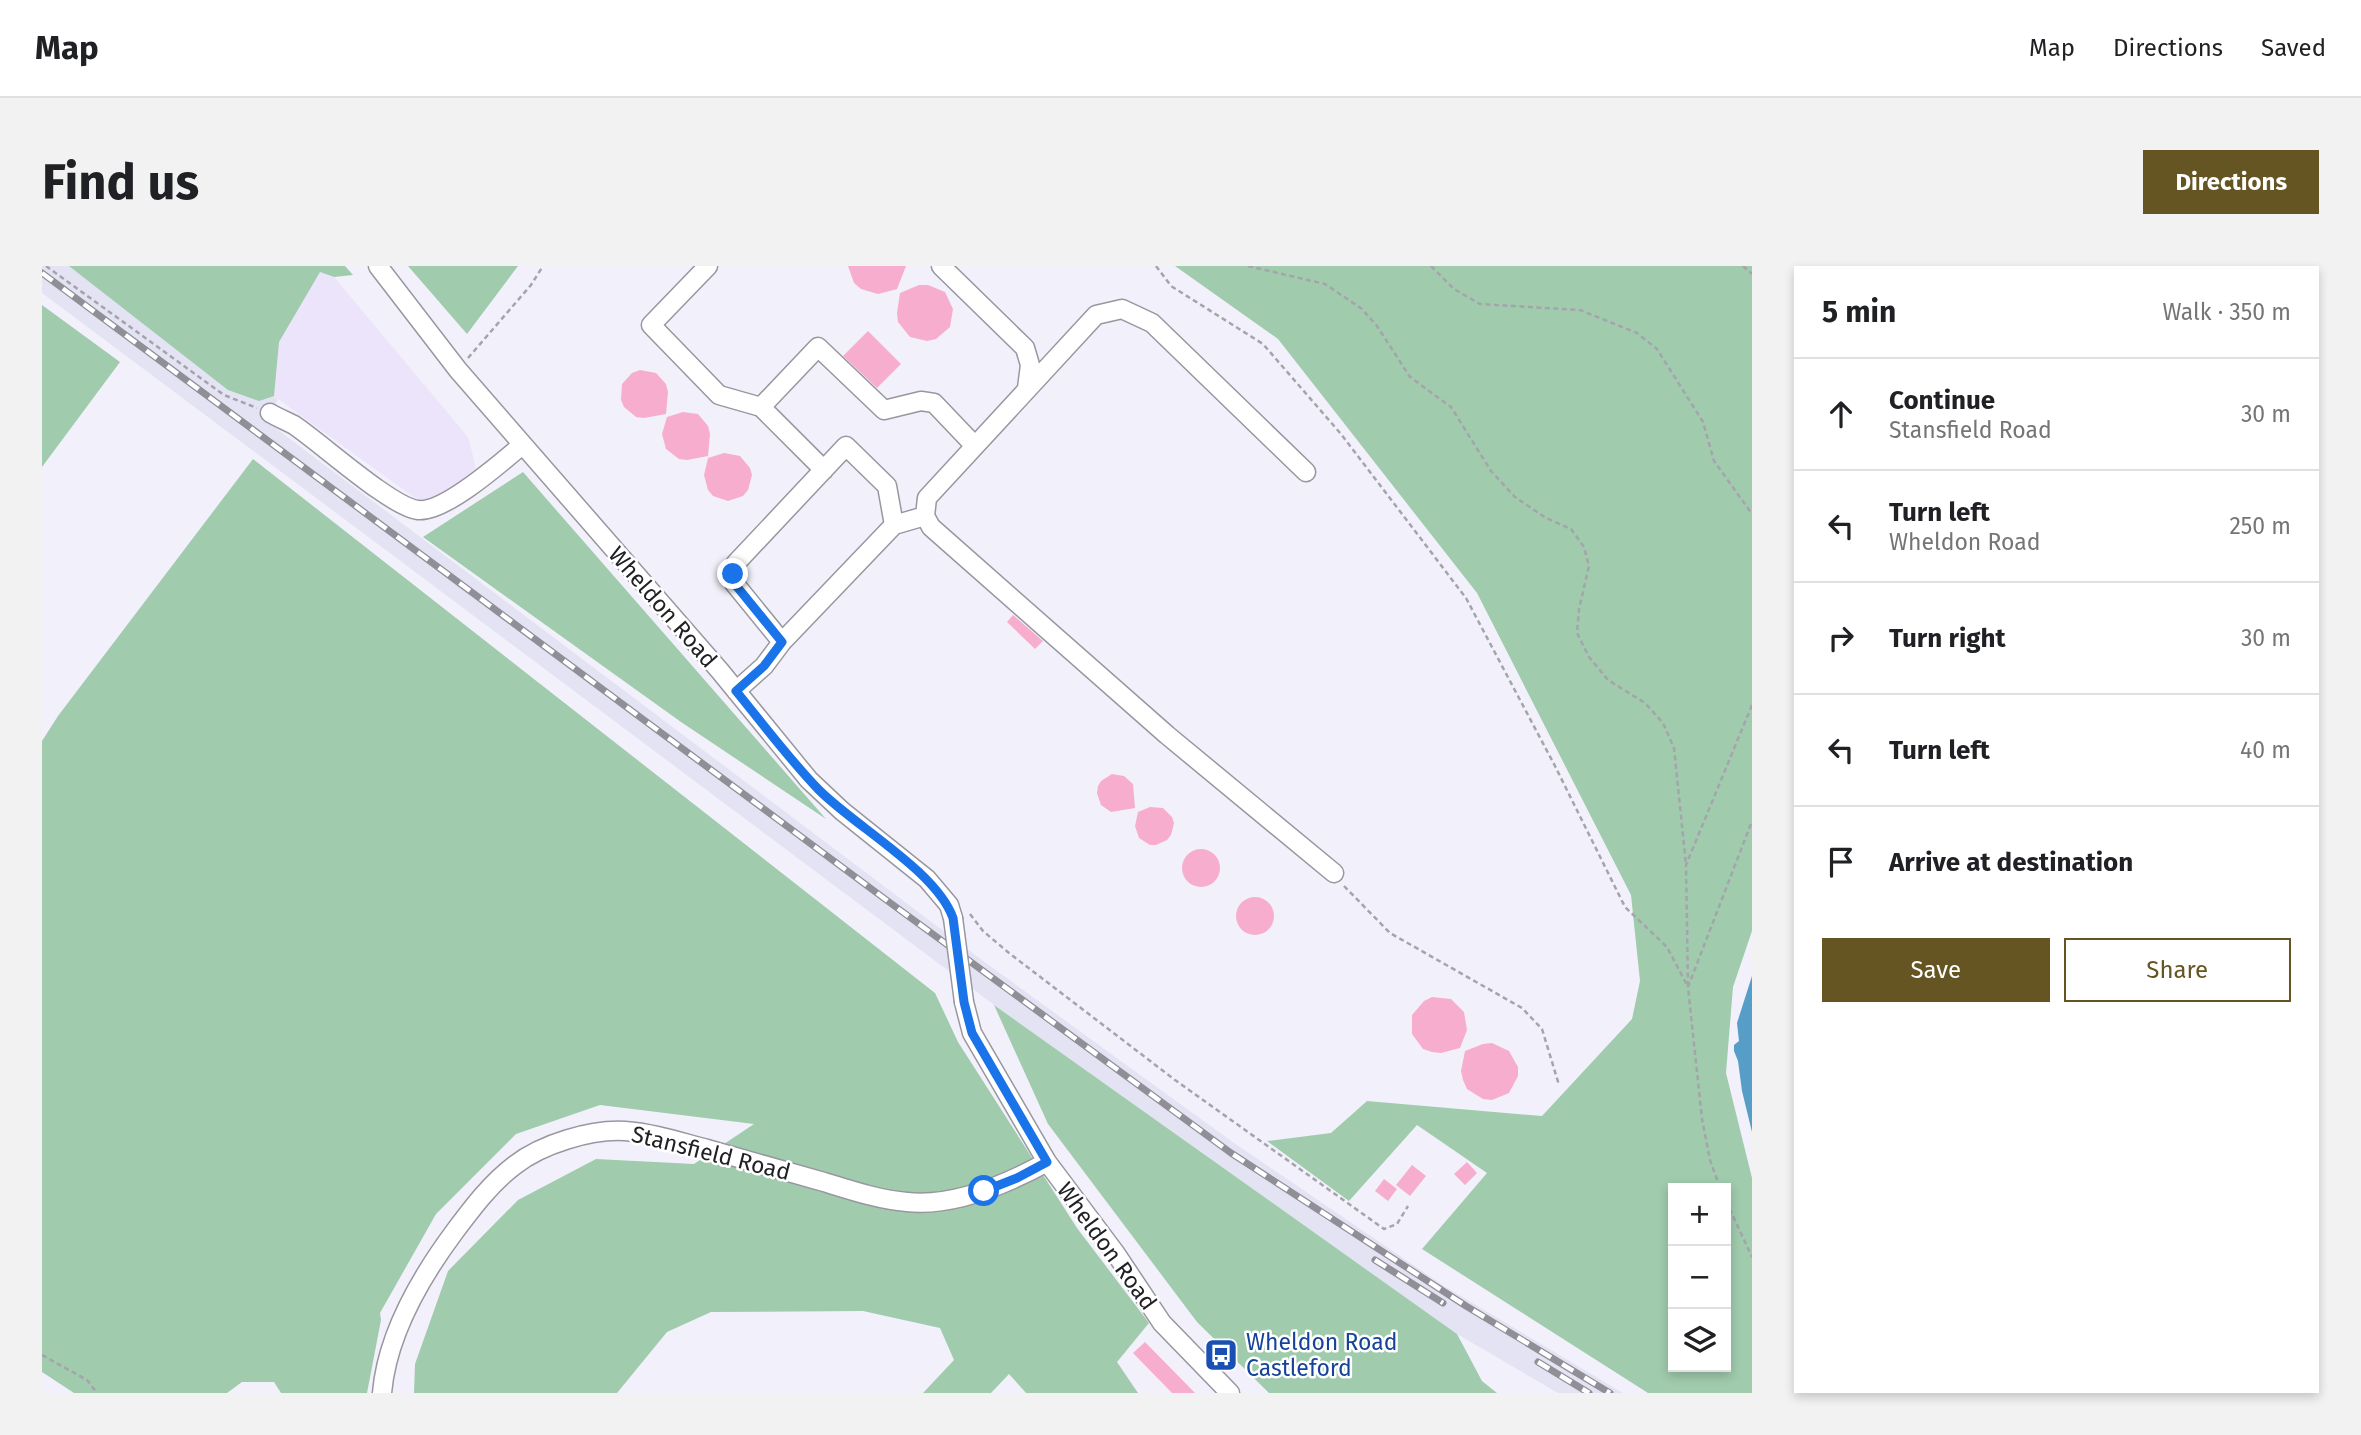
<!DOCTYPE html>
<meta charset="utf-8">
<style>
:root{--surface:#fff;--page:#f2f2f2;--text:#202124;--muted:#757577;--line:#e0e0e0;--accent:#645522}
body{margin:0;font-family:"Fira Sans",sans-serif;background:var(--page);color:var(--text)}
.controls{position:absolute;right:21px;bottom:21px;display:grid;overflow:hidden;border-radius:0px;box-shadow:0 4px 10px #0003}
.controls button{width:63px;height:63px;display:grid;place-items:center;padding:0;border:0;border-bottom:2px solid var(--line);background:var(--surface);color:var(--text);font:35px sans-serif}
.stop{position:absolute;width:21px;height:21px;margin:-16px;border:5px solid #1a73e8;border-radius:50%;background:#fff}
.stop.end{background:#1a73e8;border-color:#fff;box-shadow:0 2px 7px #0008}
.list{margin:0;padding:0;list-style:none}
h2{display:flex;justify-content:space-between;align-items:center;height:91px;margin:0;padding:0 28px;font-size:30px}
h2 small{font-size:23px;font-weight:400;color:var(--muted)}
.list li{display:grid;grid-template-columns:46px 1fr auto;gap:21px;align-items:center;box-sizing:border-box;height:112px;padding:0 28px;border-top:2px solid var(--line)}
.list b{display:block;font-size:26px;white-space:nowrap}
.list p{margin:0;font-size:23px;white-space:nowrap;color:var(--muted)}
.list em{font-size:23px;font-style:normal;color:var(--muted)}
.actions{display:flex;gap:14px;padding:21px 28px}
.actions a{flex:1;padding:16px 0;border:2px solid var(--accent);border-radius:0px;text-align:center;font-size:24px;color:var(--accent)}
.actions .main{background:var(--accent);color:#fff}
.icon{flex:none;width:38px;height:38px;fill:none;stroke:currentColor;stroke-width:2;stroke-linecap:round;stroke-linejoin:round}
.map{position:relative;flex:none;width:1710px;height:1127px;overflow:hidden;border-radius:0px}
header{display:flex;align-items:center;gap:42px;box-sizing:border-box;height:98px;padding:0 35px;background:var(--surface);border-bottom:2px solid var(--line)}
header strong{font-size:33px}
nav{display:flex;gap:38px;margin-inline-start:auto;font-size:24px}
.intro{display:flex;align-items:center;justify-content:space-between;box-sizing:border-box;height:168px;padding:0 42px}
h1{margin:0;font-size:49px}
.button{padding:18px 32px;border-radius:0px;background:var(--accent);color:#fff;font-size:24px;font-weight:700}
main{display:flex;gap:42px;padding:0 42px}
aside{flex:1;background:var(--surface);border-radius:0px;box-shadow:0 4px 10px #0003}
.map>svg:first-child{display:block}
</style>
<header>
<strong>Map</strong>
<nav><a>Map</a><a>Directions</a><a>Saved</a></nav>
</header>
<div class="intro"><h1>Find us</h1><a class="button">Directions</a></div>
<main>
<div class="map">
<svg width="1710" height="1127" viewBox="0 0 1710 1127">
<rect width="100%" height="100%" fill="#f2f1fb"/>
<path fill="#ece4fa" d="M278,6L292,11L426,171L434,202L395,233L384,235L373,232L232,130L237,76Z"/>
<path fill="#e4e3f4" d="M0,0H271L278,6L237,76L232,130L236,134L223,154L944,697L1185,872L1402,1020L1581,1127H1516L1415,1068L952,739L0,27Z"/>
<path fill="#a0cbad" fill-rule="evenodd" d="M27,0H303L311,9L292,11L278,6L237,76L232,130L217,135L186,124Z
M366,0H476L425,68Z
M1133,0H1710V665L1691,721L1684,807L1710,912V1127H1606L1380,983L1445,907L1375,859L1307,935L1225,875L1289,867L1325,835L1500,850L1590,753L1598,715L1589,629L1435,327L1236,73ZM1631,922H1684V1101H1631Z
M0,39L78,96L0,201Z
M211,193L893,727L916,776L1035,962L1107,1057L1075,1096L1096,1127H984L967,1108L949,1127H881L912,1094L898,1062L821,1045L669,1046L625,1066L575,1127H372L373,1098L406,1005L476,934L554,893L652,898L712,858L558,839L474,868L394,948L338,1047L339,1054L325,1127H239L232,1116H200L185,1127H32L0,1106V475L16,450Z
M481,206L784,553L639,456L381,271Z
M952,739L1415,1068L1440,1115L1455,1127H1227L1155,1056L1006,858Z"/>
<path fill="#569dc8" d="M1710,710V866L1700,825L1696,795L1692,785V779L1697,775L1695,757Z"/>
<path fill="#f7adce" d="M806,0H864L855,23L836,28L819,23L812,17Z
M877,19H886L903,26L911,43L908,61L894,73L885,75L868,71L856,56L855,47L858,27Z
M826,65L859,98L835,122L801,90Z
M598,104L614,107L624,118L626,126L624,148L602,152L594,151L582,141L579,134L580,118L590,107Z
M641,146L656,148L666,160L668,168L666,190L645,194L637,193L624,183L620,168L625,151Z
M682,187L698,190L708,202L710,209L706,224L701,230L686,235L671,230L666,224L662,209L666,192Z
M971,349L1001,375L993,383L965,356Z
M1070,508L1082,510L1091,518L1093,542L1069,546L1059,539L1055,527L1056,520L1059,515Z
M1108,541L1121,542L1130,551L1132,557L1129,569L1125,574L1114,579H1108L1097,572L1093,560L1096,546Z
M1140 602a19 19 0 1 1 38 0a19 19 0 1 1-38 0Z
M1194 650a19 19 0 1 1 38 0a19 19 0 1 1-38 0Z
M1390,731L1409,733L1422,746L1425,764L1418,782L1399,787L1390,786L1381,783L1370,768V749L1382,735Z
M1450,777L1467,785L1476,801V810L1467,827L1450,834L1441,833L1425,823L1421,814L1419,805L1423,785L1441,778Z
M1425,896L1435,907L1423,919L1412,908Z
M1370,899L1384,910L1368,930L1354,919Z
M1342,913L1355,923L1346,935L1333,925Z
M1103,1076L1153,1127H1130L1091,1087Z"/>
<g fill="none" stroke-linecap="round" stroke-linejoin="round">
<defs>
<path id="minor" d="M336,0L416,104L678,405L767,514L800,545L885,613L907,639L911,652
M666,0L609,59L677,129L719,141
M899,0L983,82L988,99L985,122
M228,147C235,151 244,155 252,159C279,177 349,241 376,244C402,247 460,196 480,179
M782,204L719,141L776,81L842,144L879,135L892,137L933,180
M883,250L885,232L1054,49L1080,43L1110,57L1264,206
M740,376L692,317L691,308L694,297L804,180L845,220L852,259
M694,425L722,400L740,376L852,259L883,250L889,261L1125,469L1292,607
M922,736L930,767L1005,896L1074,988L1120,1057L1188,1127
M340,1127C345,1068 378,1012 413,965C431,941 449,917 473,899C500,878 549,863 583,865C611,867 638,876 665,883C704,894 743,905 782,916C808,924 838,934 865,936C912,941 965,918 1005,896"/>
</defs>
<use href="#minor" stroke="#9897a0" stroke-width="21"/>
<path stroke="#a5a4ac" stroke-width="2.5" stroke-dasharray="5 3.5" stroke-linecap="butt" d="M4,0L182,129L215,142
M1114,0L1129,20L1221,78L1299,168L1424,332L1513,500L1583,641L1625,681L1646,721
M1206,0L1283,18L1320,43L1335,60L1368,111L1409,141L1449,205L1473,231L1504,252L1529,263L1542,281L1547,300L1537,343L1535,367L1547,391L1566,414L1603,437L1621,457L1632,482L1644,599
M1389,0L1412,23L1438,38L1538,44L1595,67L1615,83L1661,156L1672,195L1710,248
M1701,0L1710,8
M426,92L489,19L501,0
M1302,620L1348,667L1480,742L1500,763L1517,819
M928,648L941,665L967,687L1133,814L1342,963L1355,958L1366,940
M1646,720L1644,599L1710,439
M1678,922L1668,894L1660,853L1646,721L1710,555
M1684,935L1710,991
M0,1089L45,1114L55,1127"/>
<use href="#minor" stroke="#fff" stroke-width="18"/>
<defs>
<path id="rail" d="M0,7L843,633L1189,887L1424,1040L1568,1127
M1333,994L1401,1037
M1496,1096L1547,1127"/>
</defs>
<use href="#rail" stroke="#908f97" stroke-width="7"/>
<use href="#rail" stroke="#fff" stroke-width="4.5" stroke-dasharray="13" stroke-linecap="butt"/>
<defs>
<path id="minor-bridge" d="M911,652L922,736"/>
</defs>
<use href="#minor-bridge" stroke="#9897a0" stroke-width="21" stroke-linecap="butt"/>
<use href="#minor-bridge" stroke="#fff" stroke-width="18"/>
</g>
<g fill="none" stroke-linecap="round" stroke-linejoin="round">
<path stroke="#1a73e8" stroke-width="9" d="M691,308L692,317L740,376L722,400L694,425C721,458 747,493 777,524C814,561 894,605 911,652L922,736L930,767L1005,896L975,912L942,925"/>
</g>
<defs>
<symbol id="bus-square" viewBox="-11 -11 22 22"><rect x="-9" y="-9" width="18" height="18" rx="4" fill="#1a4fb4" stroke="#fff"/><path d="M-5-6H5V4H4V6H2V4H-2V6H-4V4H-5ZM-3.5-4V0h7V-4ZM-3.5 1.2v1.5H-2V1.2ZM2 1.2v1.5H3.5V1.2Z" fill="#fff"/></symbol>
</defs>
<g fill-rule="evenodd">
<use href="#bus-square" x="1160" y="1070" width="38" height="38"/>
</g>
<g text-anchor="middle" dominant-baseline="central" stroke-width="5" stroke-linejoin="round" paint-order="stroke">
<g font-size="23" fill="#212024" stroke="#fff">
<text transform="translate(621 341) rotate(49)">Wheldon Road</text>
<text transform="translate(669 887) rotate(14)">Stansfield Road</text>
<text transform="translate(1065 980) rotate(54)">Wheldon Road</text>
</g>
<g font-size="23" fill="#164399" stroke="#fff" text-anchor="start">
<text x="1204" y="1076">Wheldon Road<tspan x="1204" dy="26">Castleford</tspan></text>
</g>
</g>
</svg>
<div class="controls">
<button>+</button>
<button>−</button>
<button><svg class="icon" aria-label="layers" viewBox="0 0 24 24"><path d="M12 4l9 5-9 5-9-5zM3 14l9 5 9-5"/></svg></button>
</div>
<div class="stop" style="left:942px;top:925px"></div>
<div class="stop end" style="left:691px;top:308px"></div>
</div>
<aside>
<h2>5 min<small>Walk · 350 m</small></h2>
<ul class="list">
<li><svg class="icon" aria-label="ahead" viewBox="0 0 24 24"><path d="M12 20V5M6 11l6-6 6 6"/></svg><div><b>Continue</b><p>Stansfield Road</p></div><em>30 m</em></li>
<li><svg class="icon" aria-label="left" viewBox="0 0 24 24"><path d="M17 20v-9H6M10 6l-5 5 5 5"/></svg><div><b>Turn left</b><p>Wheldon Road</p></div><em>250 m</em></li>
<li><svg class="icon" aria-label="right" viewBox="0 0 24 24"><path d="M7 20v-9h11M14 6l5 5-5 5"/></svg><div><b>Turn right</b></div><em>30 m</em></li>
<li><svg class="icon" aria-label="left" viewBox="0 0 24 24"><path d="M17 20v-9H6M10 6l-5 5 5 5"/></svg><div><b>Turn left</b></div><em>40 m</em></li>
<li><svg class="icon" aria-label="arrive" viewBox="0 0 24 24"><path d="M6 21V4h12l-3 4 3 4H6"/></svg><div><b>Arrive at destination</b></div></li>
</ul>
<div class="actions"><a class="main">Save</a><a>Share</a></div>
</aside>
</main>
